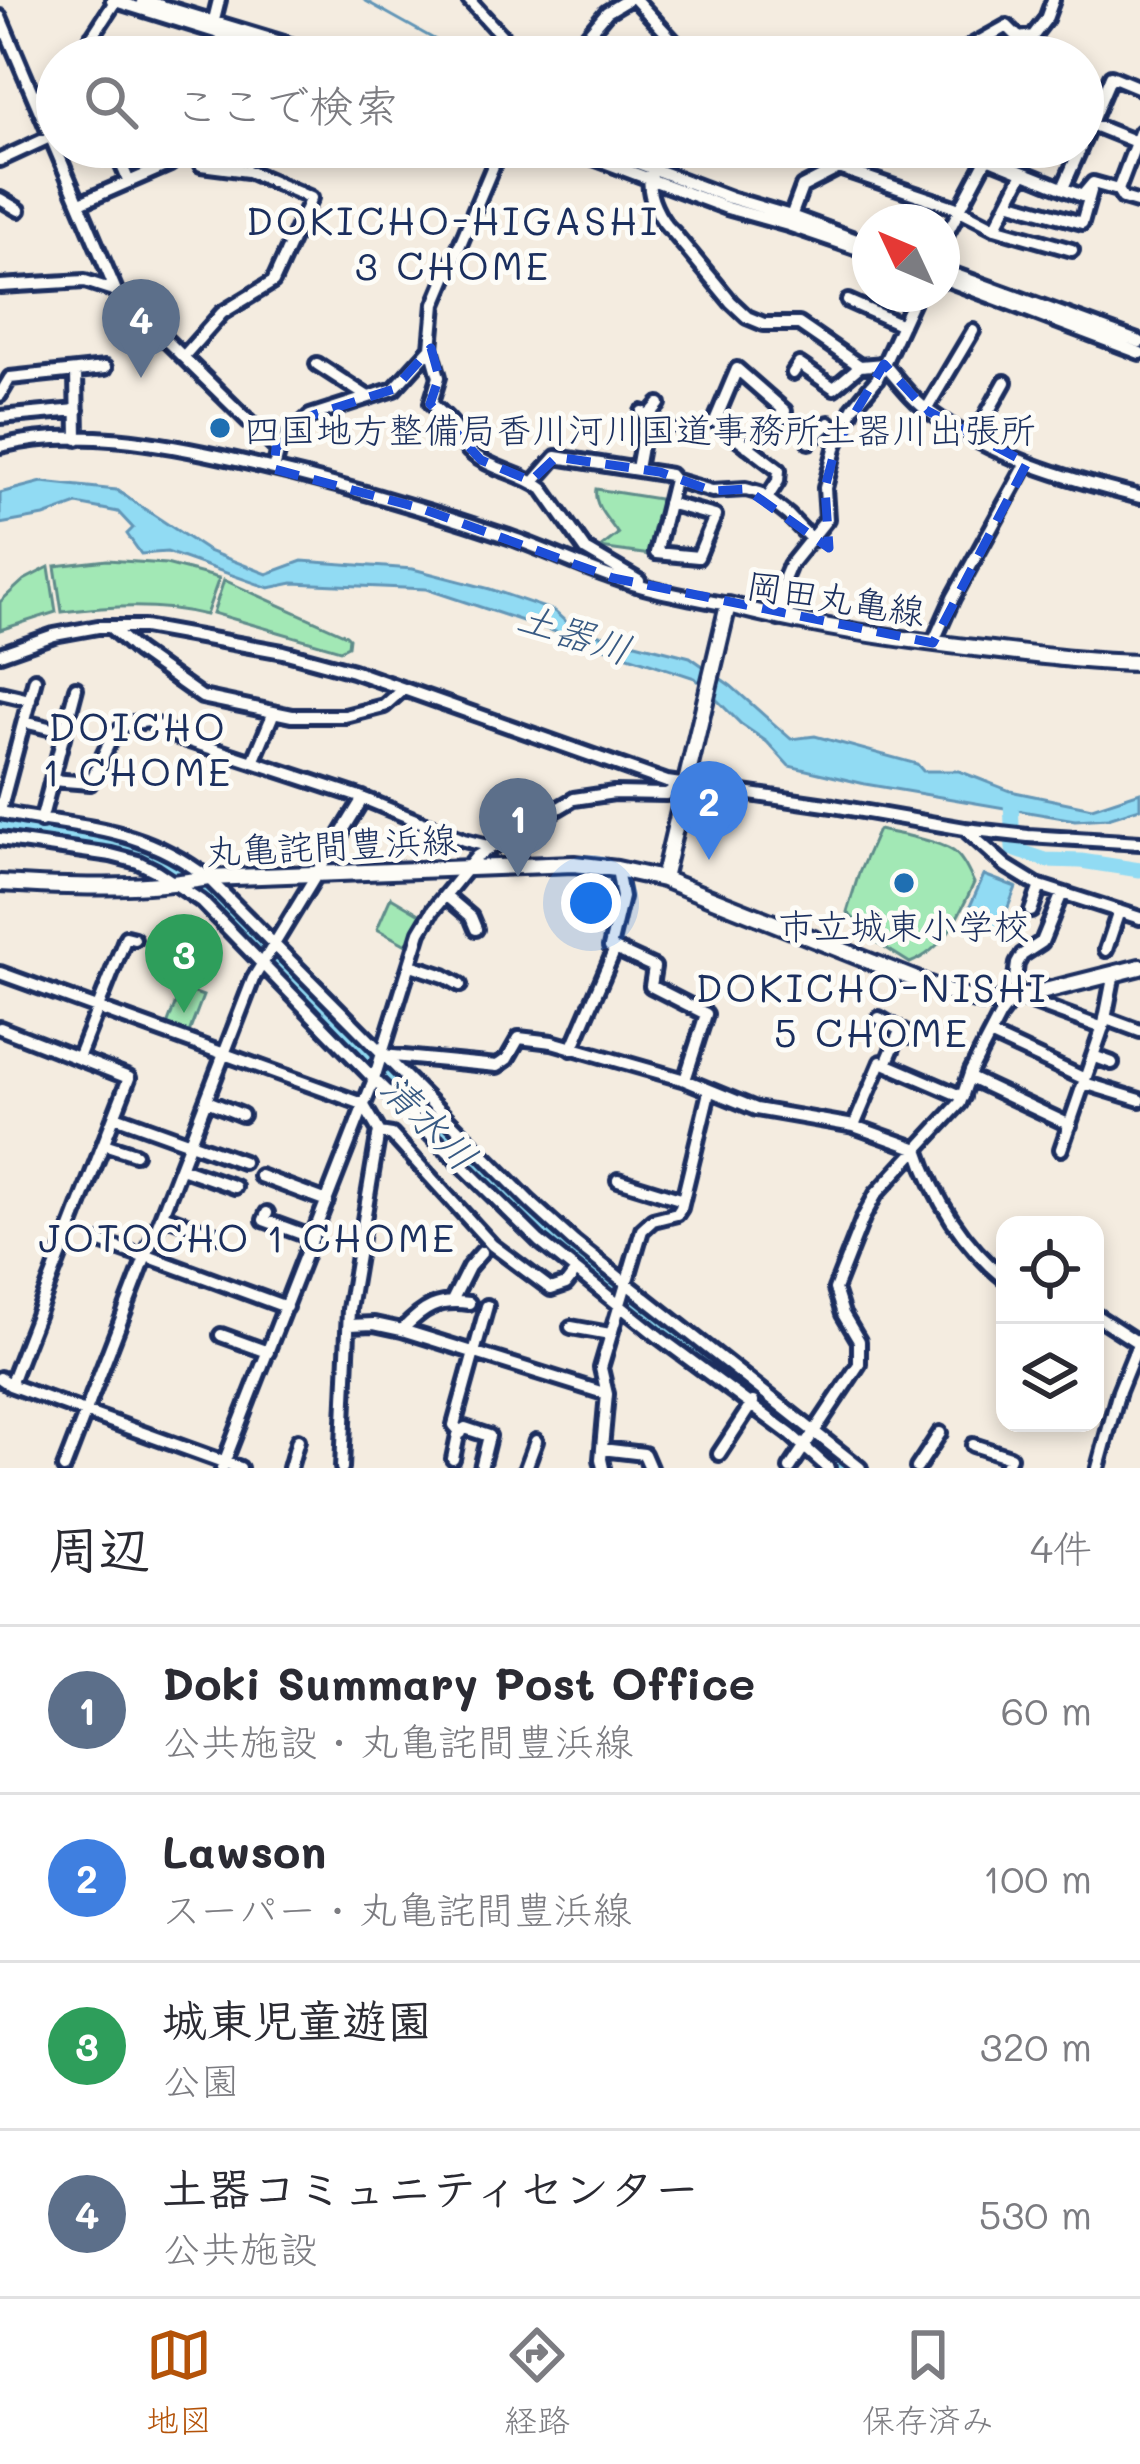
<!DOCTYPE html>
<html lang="ja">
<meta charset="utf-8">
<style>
:root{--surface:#fff;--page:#f2f2f3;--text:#2b2b33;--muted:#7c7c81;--line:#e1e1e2;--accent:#b45309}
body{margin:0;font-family:Mali,"Klee One",sans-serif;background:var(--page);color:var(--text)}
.controls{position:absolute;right:36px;bottom:36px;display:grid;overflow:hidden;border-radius:24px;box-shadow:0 6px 18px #0003}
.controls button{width:108px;height:108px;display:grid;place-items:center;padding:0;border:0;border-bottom:3px solid var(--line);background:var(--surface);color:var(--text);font:60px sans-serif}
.compass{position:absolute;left:852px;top:204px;width:108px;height:108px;border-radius:50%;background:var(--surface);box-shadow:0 6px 18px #0003;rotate:314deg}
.you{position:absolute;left:591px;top:903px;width:42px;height:42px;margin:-30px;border:9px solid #fff;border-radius:50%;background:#1a73e8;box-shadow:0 0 0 18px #1a73e833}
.badge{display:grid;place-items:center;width:78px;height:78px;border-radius:50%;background:var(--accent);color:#fff;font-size:39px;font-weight:700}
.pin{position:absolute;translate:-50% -99px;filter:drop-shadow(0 3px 6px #0008)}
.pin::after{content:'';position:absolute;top:63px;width:42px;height:36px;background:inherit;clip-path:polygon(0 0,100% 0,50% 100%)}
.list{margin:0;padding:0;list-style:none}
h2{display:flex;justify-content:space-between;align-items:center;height:156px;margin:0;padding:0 48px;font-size:51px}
h2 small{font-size:39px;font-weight:400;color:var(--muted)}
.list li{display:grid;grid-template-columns:78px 1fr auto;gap:36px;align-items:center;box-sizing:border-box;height:168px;padding:0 48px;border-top:3px solid var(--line)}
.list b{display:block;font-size:45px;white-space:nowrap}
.list p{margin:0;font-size:39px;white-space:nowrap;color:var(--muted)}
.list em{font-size:39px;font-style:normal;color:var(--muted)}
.icon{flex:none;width:66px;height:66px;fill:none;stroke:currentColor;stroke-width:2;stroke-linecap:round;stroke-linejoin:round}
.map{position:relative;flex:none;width:1140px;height:1468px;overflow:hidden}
.search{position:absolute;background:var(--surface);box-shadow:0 6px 18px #0003;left:36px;right:36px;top:36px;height:132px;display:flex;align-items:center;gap:30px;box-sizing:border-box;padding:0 42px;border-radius:66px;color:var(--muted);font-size:45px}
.sheet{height:828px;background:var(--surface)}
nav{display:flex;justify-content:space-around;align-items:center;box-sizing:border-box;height:168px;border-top:3px solid var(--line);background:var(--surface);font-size:33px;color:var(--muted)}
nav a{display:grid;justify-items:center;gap:6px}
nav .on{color:var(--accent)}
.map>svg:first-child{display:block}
</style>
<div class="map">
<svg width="1140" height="1468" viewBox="0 0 1140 1468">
<rect width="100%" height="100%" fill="#f4ece0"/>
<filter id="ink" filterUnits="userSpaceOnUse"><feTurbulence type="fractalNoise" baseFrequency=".00833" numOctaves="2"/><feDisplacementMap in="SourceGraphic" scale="24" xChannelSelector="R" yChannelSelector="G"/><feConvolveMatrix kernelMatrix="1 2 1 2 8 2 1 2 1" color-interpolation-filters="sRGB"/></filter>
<g filter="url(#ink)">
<path fill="#a2e8b5" stroke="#5e8c8a" stroke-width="3" d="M596,489L665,500L651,555L600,548L618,534C609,520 593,506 596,489Z
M107,560L166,564L219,578L206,615C157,603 111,606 62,612L55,566Z
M49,567L56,612L0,630V602L24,580Z
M224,580L346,635L349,638L348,646L340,650L213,613Z
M878,830C898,834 936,840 953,851C963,858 969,873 974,883C959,916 945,949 910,963L875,941L847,912L859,873Z
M391,897L423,916L413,933L410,947L377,929Z
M181,988L203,996L187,1038L165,1031Z"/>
<path fill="#91dbf3" stroke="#6296b7" stroke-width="3" d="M42,482L116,490L208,551L267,574L302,561L413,569L490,589L554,611L576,631L612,637L690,657L731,686L791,739L815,736L917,764L923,771H959L1010,791L1092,808L1140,792V808L1108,818L1075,820L865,784L789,766L767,742L741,724L695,678L426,589L293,583L269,588L167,552L141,554L127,534L133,528L118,512L77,504L44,516L0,524V493Z
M984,875L1016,887L997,935L963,922Z"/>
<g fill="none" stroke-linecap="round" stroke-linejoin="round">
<path stroke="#6296b7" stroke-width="3" d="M364,0L450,48L445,57"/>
<path stroke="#91dbf3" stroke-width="15" d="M1011,800L1013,849L1046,860L1081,861L1140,870
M0,829L121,845L177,867L213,898L495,1186L610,1285L843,1468"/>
<defs>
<path id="minor" d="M112,0L296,57
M142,0L330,57
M469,0L521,57
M636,0L688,57
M0,17L116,291L276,448L278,453L274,469
M212,28L219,0
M92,36L123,57
M1019,38L1020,57
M79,57L116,0
M569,57L607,12L627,0
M961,57L971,46L1007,26L1019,38L1033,36L1046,19L1053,0
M35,97L57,83
M1091,124L1136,142
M1083,142L1111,76L1140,88
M114,147L129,182
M293,147L300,151L303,147
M501,147L435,304L431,348L439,377L431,403C438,410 446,416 452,424C460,436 461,446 474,455C495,471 522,473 543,489L586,550L639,581
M564,147L727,208L788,225L870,253
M596,147L730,198L791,216L870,245
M651,147C654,160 652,165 650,177C647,196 659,220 673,232L731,302L747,317L764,324H799L860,366L884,364
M960,147L1082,196L1093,183L1118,190L1123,198L1140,203
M0,160L52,136
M839,168L954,207L995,228L1072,250
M1063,188L1081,147
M1118,190L1140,132
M0,199L19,210
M1008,202L1082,223L1091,191
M80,203L170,164L163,147
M789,222L802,187L839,168L893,157L916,147
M995,228L1023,173
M942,243L987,158
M942,270L1140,342
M942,278L1140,353
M0,286L85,281L116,291
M848,301L902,325
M183,357L222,313L273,282L311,198L248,171L201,165L199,160L207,147
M317,364L368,397
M884,364C898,380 912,400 930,412C992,457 1067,479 1140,497
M76,371L77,439
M793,373L799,364L834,388L860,366
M0,395L10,378L105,368
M926,410L973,331
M642,412L661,425L668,426
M0,417L77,410
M973,439L1005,382
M809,442L829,423
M0,446C75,427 162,443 236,460C328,481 420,507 509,537C544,549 577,565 612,577C649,591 689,597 728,605
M747,446L785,411L737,369L715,421L779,470L778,481L767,498
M276,448L310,416L394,389L431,348
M637,469L646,419L659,404
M674,480L712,491L746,489L760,493L788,515L812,540
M534,482L556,457L670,475L674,480L656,553L698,557L715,516L668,503
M779,619L785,577L790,565L827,519L825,488L836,445L853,408L877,379L916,294
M110,627L137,651L202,697L292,716H345L384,706L403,689
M933,643L953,598L1027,463
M0,654L54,635L98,627H144L283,652L353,671L667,782L833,806L965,829L1028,836L1140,843
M0,693L30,700
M24,722L65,732
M253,762L274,712
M52,780L90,783L112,737L127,724L148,721L180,738L360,797L464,840L492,847
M0,811L35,679
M0,812C82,829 137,824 208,878L530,1202L574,1242L860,1468
M41,821L76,688
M967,831L1006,866L1037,885L1140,918
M0,839L111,855L138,862L156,871L201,901L377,1082L539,1241L659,1337L790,1434L828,1468
M445,895L471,917L476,929
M1031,911L1040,886
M615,949L654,967L651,986L706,1014L685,1080
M1106,950L1119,911
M411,965L444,976L460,985
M0,973L363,1104L379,1131L349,1309L342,1468
M1021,998L1103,1028
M879,1018L910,1036
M1105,1018L1140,1031
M0,1028L129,1078L10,1385
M992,1036L1085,1079
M572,1049L615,949L610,947L622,897L617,869
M383,1055L497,1066L507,1059L519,1038L552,1042L685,1080L756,1109L854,1126L918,1149C934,1199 964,1246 1005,1279
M1093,1056L1112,1063
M78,1058L126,937L134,939
M886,1064L900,1031
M970,1078L1070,1125
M1084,1083L1140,1100
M207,1101L242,1115
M115,1116L243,1162
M854,1126L881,1062L963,1097
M379,1133L392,1135L492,1245L551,1289L566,1284L576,1271
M104,1144L135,1154
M1061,1149L1104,1024L1114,973
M181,1168L235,1187
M260,1176L327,1201
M618,1180L683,1200
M267,1213L264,1220L313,1238
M162,1215L216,1235
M101,1242L146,1258
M147,1256L286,1307
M452,1301L469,1267L482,1252
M1095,1315L1140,1344
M349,1325L374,1324L402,1330L607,1394
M571,1327L610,1334
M402,1330C424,1307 438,1299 469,1303
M221,1335L268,1352
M0,1378L10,1385L240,1468
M461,1433L454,1425L487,1306
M973,1445L1010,1457L1005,1468
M602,1449L644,1454L650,1468
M719,1454L753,1402
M453,1459L458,1435L465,1428L489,1436L481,1468
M64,1468L253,979L363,798
M222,1468L374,1079L420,932L433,910L477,856L574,799L614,793L666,794L682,785
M290,1468L298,1440
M526,1468L536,1441
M603,1468L601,1459L607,1394L601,1368L642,1230L653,1220L677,1214L681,1208L709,1092
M790,1468L859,1364V1341L843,1314L835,1289L863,1218L876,1194L960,1103L971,1071L1000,1015L1012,999L1017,964L1022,955L1042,942L1062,893
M917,1468L940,1433
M1098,1468L1119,1391L1140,1339"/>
<path id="major" d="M663,879L728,605C812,627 897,639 983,649C1035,655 1087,662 1140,663
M0,883C68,887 141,890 208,878L574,864L617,869L663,879L947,992L982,1002H994L1021,997L1140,967"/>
</defs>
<use href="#minor" stroke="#1b2f5e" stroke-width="20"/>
<use href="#major" stroke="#1b2f5e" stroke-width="22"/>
<use href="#minor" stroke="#fdfcf7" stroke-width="10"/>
<use href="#major" stroke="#fdfcf7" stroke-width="14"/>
</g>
</g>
<path fill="none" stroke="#1d4ed8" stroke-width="9" stroke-dasharray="24 15" stroke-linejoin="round" d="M431,348L439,377L430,404L481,460L531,481L556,457L660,472L712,491L746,489L829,548L825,488L836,445L884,364L926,410L1027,463L933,643L613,578L420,508L274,469L276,448L310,416L394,389Z"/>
<g fill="#1f6fb2" stroke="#fdfcf7" stroke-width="4.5">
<circle cx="220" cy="428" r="12"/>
<circle cx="904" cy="883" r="12"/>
</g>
<g text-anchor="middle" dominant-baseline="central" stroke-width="10" stroke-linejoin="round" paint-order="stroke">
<g font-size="36" fill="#1b2f5e" stroke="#fdfcf7" text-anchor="start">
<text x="244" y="428">四国地方整備局香川河川国道事務所土器川出張所</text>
<text x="904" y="924" text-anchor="middle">市立城東小学校</text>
</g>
<g font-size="36" fill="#1b2f5e" stroke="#fdfcf7">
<text transform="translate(836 597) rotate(9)">岡田丸亀線</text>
<text transform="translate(331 844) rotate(-3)">丸亀詫間豊浜線</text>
</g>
<g font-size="39" letter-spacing="3" fill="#1b2f5e" stroke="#fdfcf7">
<text x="453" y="219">DOKICHO-HIGASHI<tspan x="453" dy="45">3 CHOME</tspan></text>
<text x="138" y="725">DOICHO<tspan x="138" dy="45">1 CHOME</tspan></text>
<text x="872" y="986">DOKICHO-NISHI<tspan x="872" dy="45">5 CHOME</tspan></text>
<text x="248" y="1236">JOTOCHO 1 CHOME</text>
</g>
<g font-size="39" font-style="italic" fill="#385a83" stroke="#fdfcf7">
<text transform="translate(575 632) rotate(18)">土器川</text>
<text transform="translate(430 1121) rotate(45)">清水川</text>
</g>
</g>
</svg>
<div class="controls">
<button><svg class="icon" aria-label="locate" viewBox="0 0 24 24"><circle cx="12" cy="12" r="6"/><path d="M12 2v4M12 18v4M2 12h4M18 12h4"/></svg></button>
<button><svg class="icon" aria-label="layers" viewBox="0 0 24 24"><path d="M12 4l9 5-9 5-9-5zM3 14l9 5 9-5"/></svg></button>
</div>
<svg class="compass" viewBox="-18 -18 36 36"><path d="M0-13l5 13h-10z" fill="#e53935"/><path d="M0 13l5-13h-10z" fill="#7c7c81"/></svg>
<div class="you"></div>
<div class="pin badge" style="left:518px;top:877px;background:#5c6f8a">1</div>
<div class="pin badge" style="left:709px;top:860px;background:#3f7fe0">2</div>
<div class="pin badge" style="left:184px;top:1013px;background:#2e9e5b">3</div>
<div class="pin badge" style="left:141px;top:378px;background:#5c6f8a">4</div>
<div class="search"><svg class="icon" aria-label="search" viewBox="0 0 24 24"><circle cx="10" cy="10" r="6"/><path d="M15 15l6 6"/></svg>ここで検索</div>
</div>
<section class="sheet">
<h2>周辺<small>4件</small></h2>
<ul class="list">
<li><span class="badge" style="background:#5c6f8a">1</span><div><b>Doki Summary Post Office</b><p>公共施設 · 丸亀詫間豊浜線</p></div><em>60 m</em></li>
<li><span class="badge" style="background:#3f7fe0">2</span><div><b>Lawson</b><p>スーパー · 丸亀詫間豊浜線</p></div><em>100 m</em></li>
<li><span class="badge" style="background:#2e9e5b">3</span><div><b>城東児童遊園</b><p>公園</p></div><em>320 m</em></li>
<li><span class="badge" style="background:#5c6f8a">4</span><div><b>土器コミュニティセンター</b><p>公共施設</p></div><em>530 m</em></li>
</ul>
</section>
<nav>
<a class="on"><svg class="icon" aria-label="map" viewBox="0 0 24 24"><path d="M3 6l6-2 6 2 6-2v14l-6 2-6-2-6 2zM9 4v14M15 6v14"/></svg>地図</a>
<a><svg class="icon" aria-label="directions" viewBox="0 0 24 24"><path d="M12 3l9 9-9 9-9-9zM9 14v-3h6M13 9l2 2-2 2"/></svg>経路</a>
<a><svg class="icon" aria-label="saved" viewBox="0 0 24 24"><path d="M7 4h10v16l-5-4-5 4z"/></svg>保存済み</a>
</nav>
